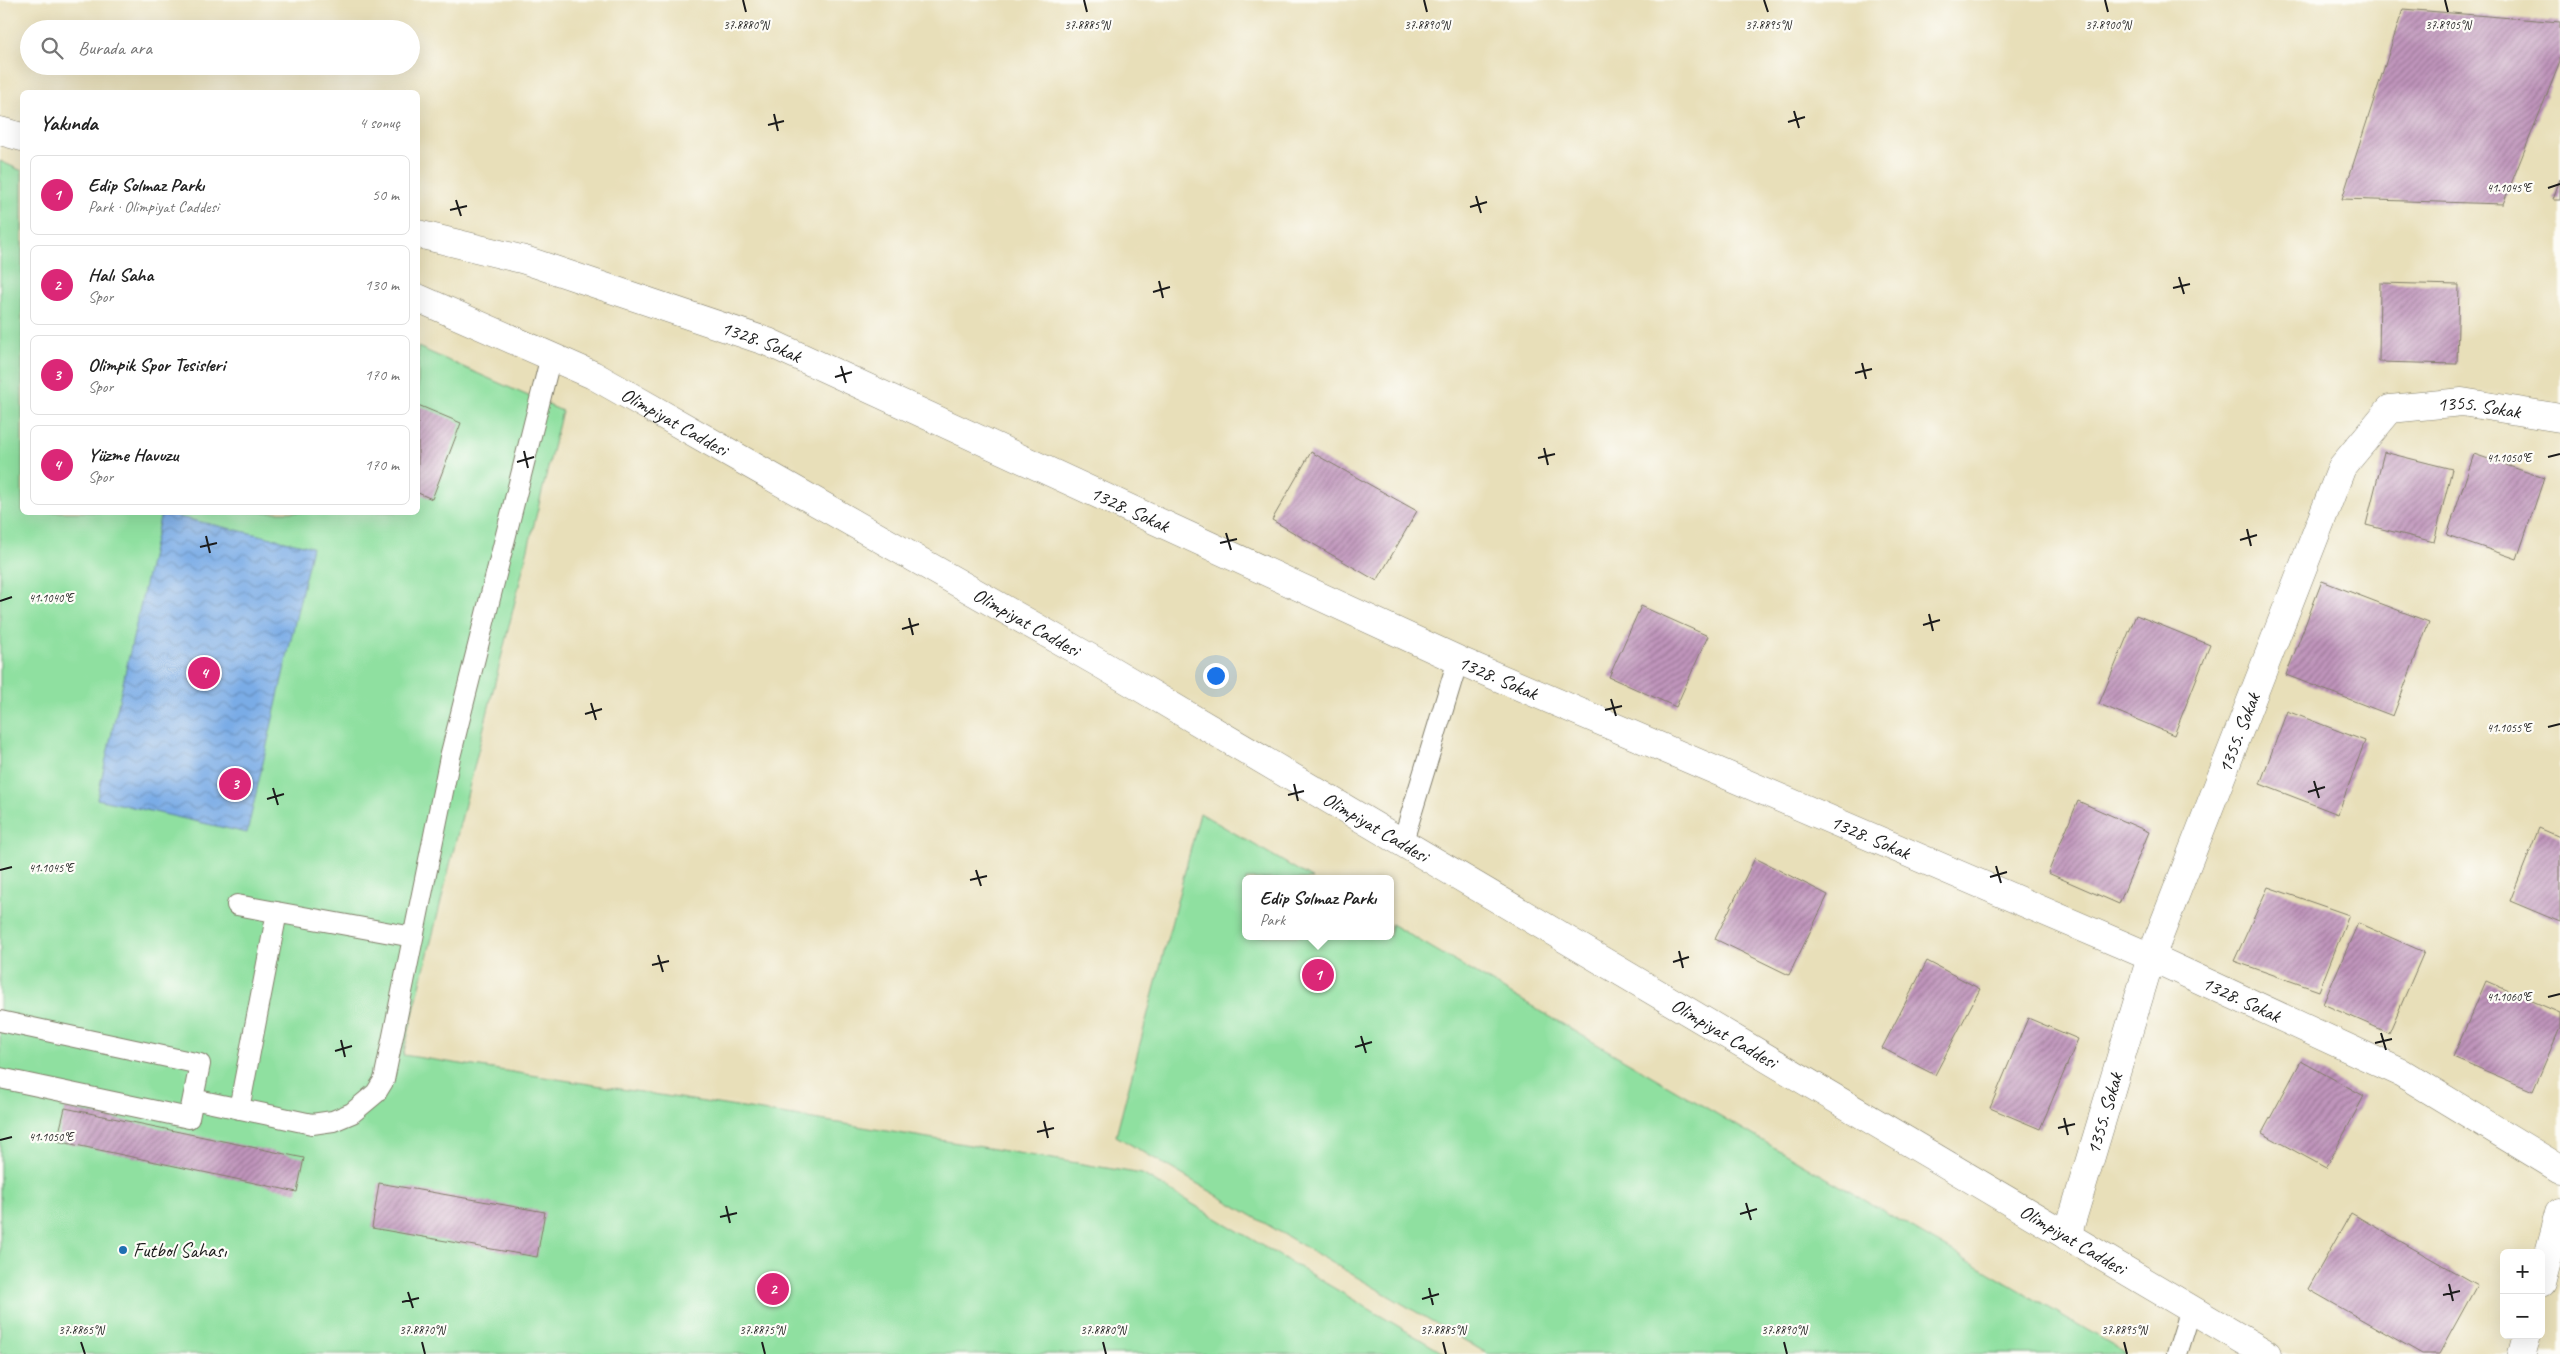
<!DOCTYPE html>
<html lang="tr">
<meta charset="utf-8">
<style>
:root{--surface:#fff;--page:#f6f6f6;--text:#222;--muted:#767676;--line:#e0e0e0;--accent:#db2777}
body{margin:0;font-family:Caveat,sans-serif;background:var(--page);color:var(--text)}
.controls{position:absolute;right:15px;bottom:15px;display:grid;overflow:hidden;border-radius:8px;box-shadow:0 5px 20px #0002}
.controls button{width:45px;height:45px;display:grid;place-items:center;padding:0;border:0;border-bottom:1px solid var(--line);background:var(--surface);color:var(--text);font:25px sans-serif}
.you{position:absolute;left:1215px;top:675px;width:18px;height:18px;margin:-12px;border:4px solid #fff;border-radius:50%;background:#1a73e8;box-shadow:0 0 0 8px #1a73e833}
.badge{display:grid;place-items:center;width:32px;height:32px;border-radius:50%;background:var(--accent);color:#fff;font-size:16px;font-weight:700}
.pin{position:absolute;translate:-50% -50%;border:2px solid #fff;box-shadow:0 1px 5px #0006}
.popup{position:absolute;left:1242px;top:875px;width:152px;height:65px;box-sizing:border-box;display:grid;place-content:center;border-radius:8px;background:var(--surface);filter:drop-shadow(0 1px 4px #0005);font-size:16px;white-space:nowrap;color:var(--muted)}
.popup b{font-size:19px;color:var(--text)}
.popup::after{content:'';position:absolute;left:50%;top:100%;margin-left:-10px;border:10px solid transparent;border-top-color:var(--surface)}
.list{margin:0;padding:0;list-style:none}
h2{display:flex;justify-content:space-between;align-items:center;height:65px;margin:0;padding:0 20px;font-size:21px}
h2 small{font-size:16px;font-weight:400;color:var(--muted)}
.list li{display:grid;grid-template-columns:32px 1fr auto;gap:15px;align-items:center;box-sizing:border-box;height:80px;margin:0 10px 10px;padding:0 10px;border:1px solid var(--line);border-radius:8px}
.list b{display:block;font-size:19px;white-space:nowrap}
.list p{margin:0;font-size:16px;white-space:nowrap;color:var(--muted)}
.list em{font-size:16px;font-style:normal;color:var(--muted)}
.icon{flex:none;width:28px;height:28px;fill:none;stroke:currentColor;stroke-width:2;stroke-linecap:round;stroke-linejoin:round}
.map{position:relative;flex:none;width:2560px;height:1354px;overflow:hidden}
.search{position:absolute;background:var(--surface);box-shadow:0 5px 20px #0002;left:20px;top:20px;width:400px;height:55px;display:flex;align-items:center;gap:12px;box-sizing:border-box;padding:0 18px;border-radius:28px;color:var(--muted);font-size:19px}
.panel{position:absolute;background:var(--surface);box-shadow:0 5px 20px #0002;left:20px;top:90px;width:400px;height:425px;border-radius:8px}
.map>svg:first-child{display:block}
</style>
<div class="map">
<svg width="2560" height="1354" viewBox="0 0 2560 1354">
<defs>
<pattern id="water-waves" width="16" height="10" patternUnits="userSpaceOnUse" patternTransform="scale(1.25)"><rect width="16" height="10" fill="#7aace6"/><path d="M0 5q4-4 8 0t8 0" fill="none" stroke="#638bba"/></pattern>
<pattern id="building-hatch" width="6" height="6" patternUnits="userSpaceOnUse" patternTransform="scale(1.25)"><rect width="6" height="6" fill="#bf94bb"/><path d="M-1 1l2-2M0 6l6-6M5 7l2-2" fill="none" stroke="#9a7897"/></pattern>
</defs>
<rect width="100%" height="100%" fill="#fdfcf7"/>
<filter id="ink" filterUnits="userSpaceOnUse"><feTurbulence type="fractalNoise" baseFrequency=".02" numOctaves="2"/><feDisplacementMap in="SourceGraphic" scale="10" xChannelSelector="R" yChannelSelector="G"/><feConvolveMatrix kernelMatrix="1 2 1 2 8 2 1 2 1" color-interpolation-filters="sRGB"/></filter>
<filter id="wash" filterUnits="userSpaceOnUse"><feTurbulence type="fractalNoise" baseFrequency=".0096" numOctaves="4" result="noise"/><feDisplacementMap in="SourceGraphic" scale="20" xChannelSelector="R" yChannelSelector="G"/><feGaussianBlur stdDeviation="1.12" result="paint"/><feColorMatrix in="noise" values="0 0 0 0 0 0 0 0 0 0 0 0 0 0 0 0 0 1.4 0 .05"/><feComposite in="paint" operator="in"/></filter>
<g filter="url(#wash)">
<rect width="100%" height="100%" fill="#e8dfb9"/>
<path fill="#8fe0a0" stroke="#567e5e" d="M0,161L22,171V512H418V347L562,411L403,1055L845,1124L1142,1174L1445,1354H0Z
M1200,813L1313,879H1246V936H1390L1391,924L2125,1352V1354H1488L1116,1136Z"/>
<path fill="url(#water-waves)" stroke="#4b6481" d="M161,513L312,547L247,833L97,799Z"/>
<g id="blocks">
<path fill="url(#building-hatch)" d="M2403,9L2560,22V62L2503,204L2342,199Z
M2560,179V199H2553Z
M2380,283L2459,285L2457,364L2379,362Z
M418,405L461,423L432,499L418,493Z
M1311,452L1417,511L1377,581L1272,520Z
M2384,452L2452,469L2434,542L2366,525Z
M2474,454L2544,478L2517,559L2447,535Z
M2322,581L2429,622L2393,716L2286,675Z
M1641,606L1708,636L1676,707L1609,677Z
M2136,615L2210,645L2174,735L2099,704Z
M2287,711L2365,741L2338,814L2260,784Z
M2078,801L2149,832L2119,904L2048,873Z
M2539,828L2560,837V922L2510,901Z
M1755,858L1828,895L1789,975L1715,939Z
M2268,887L2349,915L2319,991L2234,961Z
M2358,923L2424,952L2389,1033L2323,1004Z
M1927,961L1980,989L1935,1075L1882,1048Z
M2486,981L2560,1013V1028L2533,1091L2453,1057Z
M2028,1018L2078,1039L2040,1129L1990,1108Z
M2301,1061L2364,1096L2326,1168L2262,1133Z
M65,1108L304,1158L297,1192L57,1141Z
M379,1183L545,1212L537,1257L372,1228Z
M2351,1213L2477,1285L2439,1354H2422L2308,1289Z"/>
</g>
</g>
<g filter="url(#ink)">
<use href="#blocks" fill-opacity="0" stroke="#827e6a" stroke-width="1"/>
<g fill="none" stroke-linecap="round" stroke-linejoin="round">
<defs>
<path id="lane" d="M1403,841L1458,660
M237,905L413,937
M0,1021L200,1064L189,1118L0,1078
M193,1099L312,1124L333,1121L352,1113L376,1093L384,1080L450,757L551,356
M239,1109L277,912
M2177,1354L2191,1309"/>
<g id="street">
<path id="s1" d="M418,234L525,260L768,342L1458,660L2151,957L2402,1073L2560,1169"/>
<path id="s2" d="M2067,1236L2151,957L2342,467L2390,409L2462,402L2560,418"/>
<path d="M2541,1283L2560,1212"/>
<path d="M2522,1354L2527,1335"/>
</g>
<g id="secondary">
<path d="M0,131L22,137"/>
<path id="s3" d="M418,298L593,375L1099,663L2267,1354"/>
</g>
</defs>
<use href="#lane" stroke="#827e6a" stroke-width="22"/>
<use href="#street" stroke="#827e6a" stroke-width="29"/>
<use href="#secondary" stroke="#827e6a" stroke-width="29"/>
<use href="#lane" stroke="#fff" stroke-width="20"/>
<use href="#street" stroke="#fff" stroke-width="28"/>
<use href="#secondary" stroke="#fff" stroke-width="28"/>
</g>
</g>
<path fill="none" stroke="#1c1c1c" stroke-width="2" d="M743,0L746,12M1084,0L1087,12M1424,0L1427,12M1764,0L1768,12M2105,0L2108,12M2445,0L2448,12M1794,111L1799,128M774,114L778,131M1788,122L1805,117M768,125L784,121M2548,188L2560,184M1476,196L1481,213M456,200L461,216M1470,207L1487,202M450,210L467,206M2179,277L2184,294M1159,281L1163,298M2173,288L2190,284M1153,292L1170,287M1862,363L1866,379M841,366L846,383M1855,373L1872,369M835,377L852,372M1544,448L1548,465M524,451L528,468M2548,457L2560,454M1538,458L1555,454M517,462L534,457M2247,529L2251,546M1226,533L1231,550M206,536L210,553M2240,540L2257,535M1220,543L1237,539M200,547L217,543M0,601L12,597M1929,614L1933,631M909,618L913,635M1923,625L1940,620M902,629L919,624M1611,699L1616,716M591,703L596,720M1605,710L1622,706M585,714L602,709M2548,727L2560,724M2314,781L2319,798M1294,784L1298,801M273,788L278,805M2308,792L2325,787M1288,795L1304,791M267,799L284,794M1996,866L2001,883M0,870L12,867M976,870L981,886M1990,877L2007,872M970,880L987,876M1679,951L1683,968M658,955L663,972M1673,962L1689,957M652,965L669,961M2548,997L2560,994M2381,1033L2386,1050M1361,1036L1366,1053M341,1040L345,1057M2375,1043L2392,1039M1355,1047L1372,1042M335,1051L352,1046M2064,1118L2068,1135M1044,1121L1048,1138M2058,1128L2075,1124M1037,1132L1054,1128M0,1140L12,1137M1746,1203L1751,1220M726,1206L730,1223M1740,1214L1757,1209M720,1217L737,1213M2449,1284L2453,1301M1429,1288L1433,1305M408,1292L413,1308M2443,1295L2460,1291M1422,1299L1439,1294M402,1302L419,1298M81,1342L85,1354M422,1342L425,1354M762,1342L765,1354M1103,1342L1106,1354M1443,1342L1446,1354M1784,1342L1787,1354M2124,1342L2127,1354"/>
<circle fill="#1f6fb2" stroke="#fdfcf7" stroke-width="2" cx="123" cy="1250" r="5"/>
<g text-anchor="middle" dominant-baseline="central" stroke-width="4.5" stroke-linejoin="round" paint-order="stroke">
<g font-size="20" fill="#1c1c1c" stroke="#fdfcf7">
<text stroke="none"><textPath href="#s1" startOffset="360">1328. Sokak</textPath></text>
<text stroke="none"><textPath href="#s2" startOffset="982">1355. Sokak</textPath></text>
<text stroke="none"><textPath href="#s3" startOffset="285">Olimpiyat Caddesi</textPath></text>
<text stroke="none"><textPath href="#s1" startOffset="765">1328. Sokak</textPath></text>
<text stroke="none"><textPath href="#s3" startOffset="690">Olimpiyat Caddesi</textPath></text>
<text stroke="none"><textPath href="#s1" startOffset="1170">1328. Sokak</textPath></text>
<text stroke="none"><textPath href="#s2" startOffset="532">1355. Sokak</textPath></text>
<text stroke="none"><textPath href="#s3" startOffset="1095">Olimpiyat Caddesi</textPath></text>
<text stroke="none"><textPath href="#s1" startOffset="1575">1328. Sokak</textPath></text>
<text stroke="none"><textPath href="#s1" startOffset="1980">1328. Sokak</textPath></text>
<text stroke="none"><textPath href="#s3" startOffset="1500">Olimpiyat Caddesi</textPath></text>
<text stroke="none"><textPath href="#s2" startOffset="128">1355. Sokak</textPath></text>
<text stroke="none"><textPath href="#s3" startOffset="1905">Olimpiyat Caddesi</textPath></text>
</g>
<g font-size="20" fill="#1c1c1c" stroke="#fdfcf7" text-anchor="start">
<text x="133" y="1250">Futbol Sahası</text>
</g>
</g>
<g font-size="12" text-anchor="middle" fill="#1c1c1c" stroke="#fdfcf7" stroke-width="4.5" stroke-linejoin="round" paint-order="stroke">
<text x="746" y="29">37.8880°N</text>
<text x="1087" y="29">37.8885°N</text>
<text x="1427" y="29">37.8890°N</text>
<text x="1768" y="29">37.8895°N</text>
<text x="2108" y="29">37.8900°N</text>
<text x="2448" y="29">37.8905°N</text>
<text x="2509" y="192">41.1045°E</text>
<text x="2509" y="462">41.1050°E</text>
<text x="51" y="602">41.1040°E</text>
<text x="2509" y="732">41.1055°E</text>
<text x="51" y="872">41.1045°E</text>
<text x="2509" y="1001">41.1060°E</text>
<text x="51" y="1141">41.1050°E</text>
<text x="81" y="1334">37.8865°N</text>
<text x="422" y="1334">37.8870°N</text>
<text x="762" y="1334">37.8875°N</text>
<text x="1103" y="1334">37.8880°N</text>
<text x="1443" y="1334">37.8885°N</text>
<text x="1784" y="1334">37.8890°N</text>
<text x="2124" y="1334">37.8895°N</text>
</g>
</svg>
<div class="controls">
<button>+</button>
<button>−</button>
</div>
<div class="you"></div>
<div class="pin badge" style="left:1318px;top:975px">1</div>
<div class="popup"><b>Edip Solmaz Parkı</b>Park</div>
<div class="pin badge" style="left:773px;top:1289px">2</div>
<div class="pin badge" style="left:235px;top:784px">3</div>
<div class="pin badge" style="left:204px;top:673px">4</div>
<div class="search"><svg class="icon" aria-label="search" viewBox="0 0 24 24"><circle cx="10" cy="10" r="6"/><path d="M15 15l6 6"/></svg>Burada ara</div>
<section class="panel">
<h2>Yakında<small>4 sonuç</small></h2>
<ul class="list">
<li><span class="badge">1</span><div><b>Edip Solmaz Parkı</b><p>Park · Olimpiyat Caddesi</p></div><em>50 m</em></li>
<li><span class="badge">2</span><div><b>Halı Saha</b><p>Spor</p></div><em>130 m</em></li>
<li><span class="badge">3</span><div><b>Olimpik Spor Tesisleri</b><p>Spor</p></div><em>170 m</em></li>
<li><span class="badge">4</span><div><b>Yüzme Havuzu</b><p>Spor</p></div><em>170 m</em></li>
</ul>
</section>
</div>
